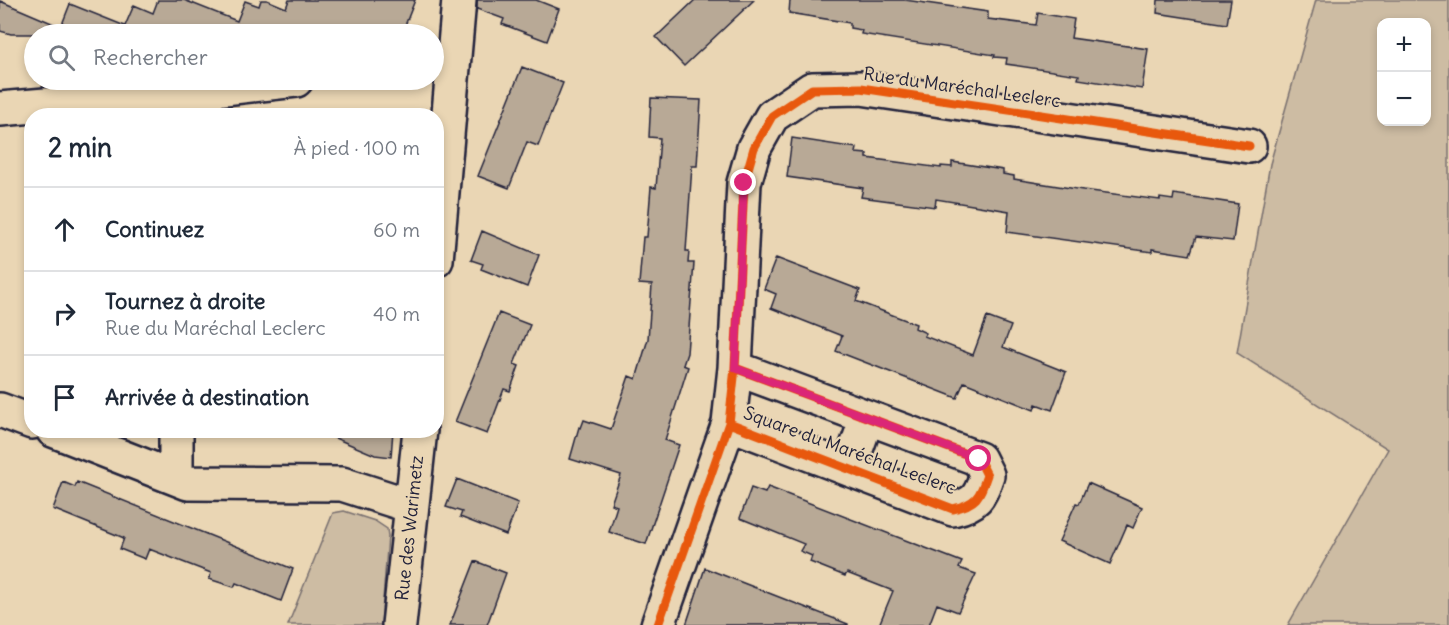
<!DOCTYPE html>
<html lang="fr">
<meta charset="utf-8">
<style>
:root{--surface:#fff;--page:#f2f2f3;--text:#1f2937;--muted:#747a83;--line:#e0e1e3}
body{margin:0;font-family:Delius,sans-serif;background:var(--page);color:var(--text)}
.controls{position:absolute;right:18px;top:18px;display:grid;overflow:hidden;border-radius:12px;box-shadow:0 3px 9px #0003}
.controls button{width:54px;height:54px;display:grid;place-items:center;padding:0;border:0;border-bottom:2px solid var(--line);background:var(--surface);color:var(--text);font:30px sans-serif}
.stop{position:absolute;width:18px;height:18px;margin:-14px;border:4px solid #db2777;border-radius:50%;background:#fff}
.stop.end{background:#db2777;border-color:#fff;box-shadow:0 2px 6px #0008}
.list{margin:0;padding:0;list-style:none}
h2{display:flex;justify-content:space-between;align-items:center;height:78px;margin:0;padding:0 24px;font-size:26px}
h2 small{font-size:20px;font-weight:400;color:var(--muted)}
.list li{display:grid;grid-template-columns:39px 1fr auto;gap:18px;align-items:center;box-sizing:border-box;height:84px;padding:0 24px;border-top:2px solid var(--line)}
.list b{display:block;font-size:22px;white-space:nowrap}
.list p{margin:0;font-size:20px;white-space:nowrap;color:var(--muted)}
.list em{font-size:20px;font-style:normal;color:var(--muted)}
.icon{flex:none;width:33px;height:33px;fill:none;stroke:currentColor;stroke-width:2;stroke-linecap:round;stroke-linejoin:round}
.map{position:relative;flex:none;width:1449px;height:625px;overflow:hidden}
.search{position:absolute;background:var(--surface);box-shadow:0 3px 9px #0003;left:24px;top:24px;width:420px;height:66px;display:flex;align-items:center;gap:15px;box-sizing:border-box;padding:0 21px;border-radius:33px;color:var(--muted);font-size:22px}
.panel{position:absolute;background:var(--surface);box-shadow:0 3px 9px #0003;left:24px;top:108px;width:420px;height:330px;border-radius:24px}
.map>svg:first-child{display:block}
</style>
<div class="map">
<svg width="1449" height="625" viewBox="0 0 1449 625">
<rect width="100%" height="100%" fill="#ead6b4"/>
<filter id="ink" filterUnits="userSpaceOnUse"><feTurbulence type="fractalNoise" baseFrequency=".0167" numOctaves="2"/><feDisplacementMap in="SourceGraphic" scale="12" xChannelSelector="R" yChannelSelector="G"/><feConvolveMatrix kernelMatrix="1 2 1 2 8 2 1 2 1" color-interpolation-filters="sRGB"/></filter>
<g filter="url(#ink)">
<path fill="#cdbca3" stroke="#786f6f" stroke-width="1.5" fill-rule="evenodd" d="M1316,0H1449V625H1288L1388,449L1237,353L1270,164ZM1382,22H1426V122H1382Z
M344,511L375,521L387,529L388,536L381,625H288L333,513Z"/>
<path fill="#b8a996" stroke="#22223b" stroke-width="1.5" d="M158,0H184L237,21L245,1L259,6L261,0H267L286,8L289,0H415L404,28H402L399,34H11L0,31V1L61,27L70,4L125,26L134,5L153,13Z
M477,0H536L559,9L547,41L502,24L504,19L477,9Z
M695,0H754L684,66L656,37Z
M790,0H905L988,12V19L1036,25L1038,13L1074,19L1071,38L1148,49L1142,89L1078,79L1079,75L1006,64L1007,58L994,57L995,55L861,34L862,30L850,28V23L789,13Z
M1158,0H1231L1227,24L1157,13Z
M522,67L563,83L538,146L527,142L509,188L478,176Z
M651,98L701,100L697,166H692L686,251H689L688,263H694L687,353L683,365L688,367L665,440L679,445L646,544L609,532L617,506L611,504L621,475L570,459L579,427L581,428L584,420L611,429L629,376L636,379L648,339L652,285L639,284L643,237H647L651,187L656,188L660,138L649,137Z
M792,138L857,148L856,153L867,154V158L941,168V166L952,167V162L1003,170V174L1014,176V179L1083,190L1160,200V198L1173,200L1174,194L1238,204L1233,241L1196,237L1190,255L1152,249V252L1007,232L1009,211L936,199L935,207L861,197L863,188L787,177Z
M482,231L539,255L527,287L481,269L483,264L471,260Z
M776,258L860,290L856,301L916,324L915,328L926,333L924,336L973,355L987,317L1011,326L1003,347L1066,372L1052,410L1036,404L1034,410L964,382L957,398L836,351L842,336L771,308L776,294L764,289Z
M499,313L530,325L514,364L519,366L510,391L504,389L487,434L455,422Z
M316,430H393L391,457L375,455Z
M457,479L518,503L506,535L460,517L462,512L446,507Z
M63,482L75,487L77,482L293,569L281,601L236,583L234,587L209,579L211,573L149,549L145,559L120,549L124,538L53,509Z
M1088,483L1142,507L1133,528L1127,525L1110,564L1059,541L1076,503L1079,504Z
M768,487L962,562L959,568L976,574L958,612L937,604L929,625H879L893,591L847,573L845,576L810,562L812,556L800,551L804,544L740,518L751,488L765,493Z
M475,561L506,573L487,625H450Z
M705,568L848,624V625H686Z"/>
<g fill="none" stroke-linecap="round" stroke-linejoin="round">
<defs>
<path id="street" d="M0,109L181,93L296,80
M436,260L459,0
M0,410L32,422
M729,423L953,509C976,504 980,497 987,475L979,459L735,368
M53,430L188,483L342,484L411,506
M849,469L867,418
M176,478V430
M399,625L420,430
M658,625L729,423L735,368L744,183L754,148L772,116L812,89L861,88L1249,146"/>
</defs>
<use href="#street" stroke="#22223b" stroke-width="38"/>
<use href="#street" stroke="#ead6b4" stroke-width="33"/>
<defs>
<path id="cycleway" d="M729,423L953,509C976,504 980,497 987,475L979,459L735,368
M658,625L729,423L735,368L744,183L754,148L772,116L812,89L861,88L1249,146"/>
</defs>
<use href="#cycleway" stroke="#ead6b4" stroke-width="13"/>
<use href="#cycleway" stroke="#e8590c" stroke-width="9"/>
</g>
</g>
<g fill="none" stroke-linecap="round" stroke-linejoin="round" filter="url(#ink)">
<path stroke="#db2777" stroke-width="8" d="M744,183L735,368L979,459"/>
</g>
<g text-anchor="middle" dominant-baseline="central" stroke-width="4.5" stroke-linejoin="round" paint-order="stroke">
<g font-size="18" fill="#22223b" stroke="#ead6b4">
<text transform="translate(962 87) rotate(8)">Rue du Maréchal Leclerc</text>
<text transform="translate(850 450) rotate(20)">Square du Maréchal Leclerc</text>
<text transform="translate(409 528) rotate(-84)">Rue des Warimetz</text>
</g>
</g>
</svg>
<div class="controls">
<button>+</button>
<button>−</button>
</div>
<div class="stop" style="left:979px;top:459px"></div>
<div class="stop end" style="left:744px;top:183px"></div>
<div class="search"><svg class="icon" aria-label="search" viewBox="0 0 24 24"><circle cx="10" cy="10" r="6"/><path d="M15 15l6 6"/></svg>Rechercher</div>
<section class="panel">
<h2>2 min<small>À pied · 100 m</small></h2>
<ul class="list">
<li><svg class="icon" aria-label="ahead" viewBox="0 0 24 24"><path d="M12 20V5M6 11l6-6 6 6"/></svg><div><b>Continuez</b></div><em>60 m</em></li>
<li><svg class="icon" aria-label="right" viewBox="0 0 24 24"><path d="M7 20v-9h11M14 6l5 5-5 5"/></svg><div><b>Tournez à droite</b><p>Rue du Maréchal Leclerc</p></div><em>40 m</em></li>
<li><svg class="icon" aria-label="arrive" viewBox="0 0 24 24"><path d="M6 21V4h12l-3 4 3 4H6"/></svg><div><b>Arrivée à destination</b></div></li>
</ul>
</section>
</div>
